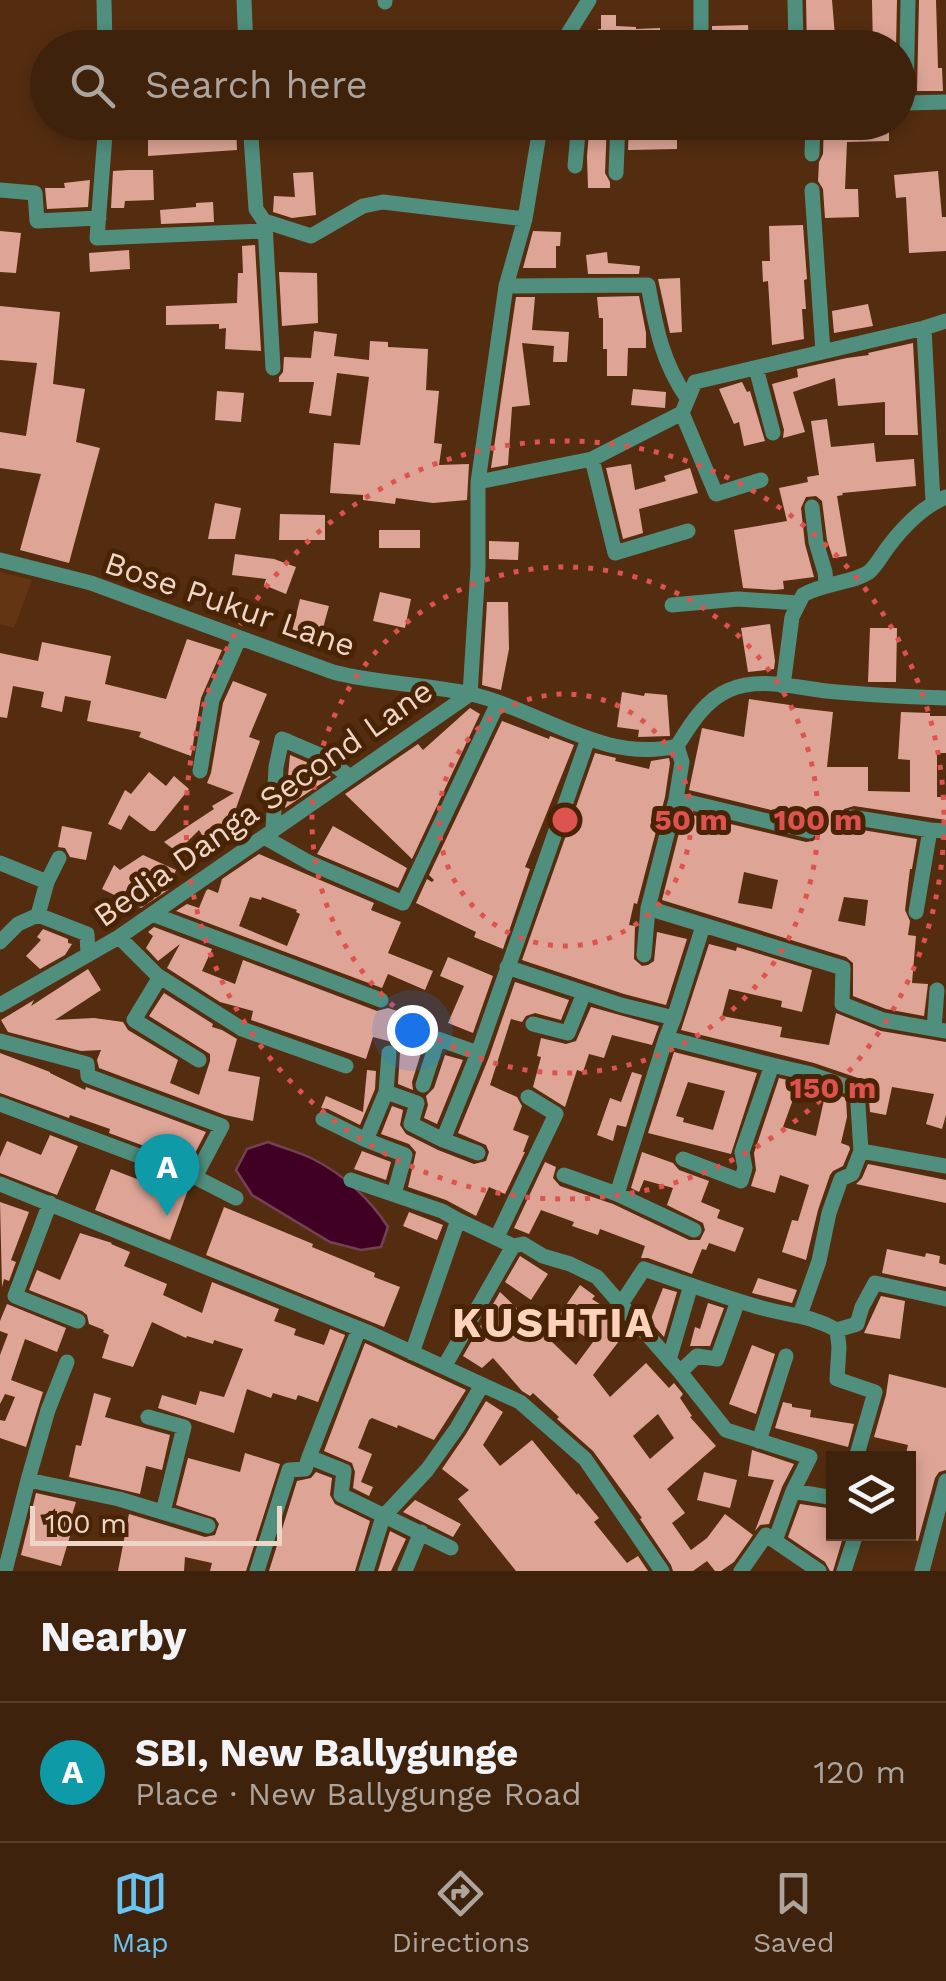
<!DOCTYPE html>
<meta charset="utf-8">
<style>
:root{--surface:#3f220c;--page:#462a15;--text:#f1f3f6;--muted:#ada49d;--line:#583f2d;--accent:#6ac3f1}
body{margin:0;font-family:"Work Sans",sans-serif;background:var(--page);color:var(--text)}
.controls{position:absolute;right:30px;bottom:30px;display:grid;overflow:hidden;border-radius:0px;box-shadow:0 5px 15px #0003}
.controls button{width:90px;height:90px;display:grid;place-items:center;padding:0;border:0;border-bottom:2px solid var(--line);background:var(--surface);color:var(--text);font:50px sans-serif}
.scale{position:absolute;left:30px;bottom:25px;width:252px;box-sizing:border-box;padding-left:10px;border:5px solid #efd5c6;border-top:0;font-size:28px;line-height:35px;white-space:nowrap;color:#efd5c6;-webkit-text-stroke:8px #492305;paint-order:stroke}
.you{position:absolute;left:412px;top:1030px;width:35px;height:35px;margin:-25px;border:8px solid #fff;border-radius:50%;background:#1a73e8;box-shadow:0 0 0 15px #1a73e833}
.badge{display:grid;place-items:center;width:65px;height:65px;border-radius:50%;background:var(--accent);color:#fff;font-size:32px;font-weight:700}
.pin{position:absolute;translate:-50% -82px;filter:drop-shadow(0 2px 5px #0008)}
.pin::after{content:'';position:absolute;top:52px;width:35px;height:30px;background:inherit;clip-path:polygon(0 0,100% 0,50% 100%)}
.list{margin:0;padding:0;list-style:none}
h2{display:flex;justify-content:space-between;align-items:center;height:130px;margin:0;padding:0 40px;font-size:42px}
h2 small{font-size:32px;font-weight:400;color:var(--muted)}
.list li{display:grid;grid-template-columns:65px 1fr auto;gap:30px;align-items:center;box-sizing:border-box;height:140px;padding:0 40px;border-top:2px solid var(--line)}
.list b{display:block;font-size:38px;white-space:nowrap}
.list p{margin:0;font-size:32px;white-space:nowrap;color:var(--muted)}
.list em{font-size:32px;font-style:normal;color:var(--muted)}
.icon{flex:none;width:55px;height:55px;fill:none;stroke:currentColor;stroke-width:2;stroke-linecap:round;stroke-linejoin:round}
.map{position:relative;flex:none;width:946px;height:1571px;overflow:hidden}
.search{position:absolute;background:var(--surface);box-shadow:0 5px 15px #0003;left:30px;right:30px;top:30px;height:110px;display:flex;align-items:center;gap:25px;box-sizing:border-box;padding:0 35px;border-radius:55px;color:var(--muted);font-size:38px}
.sheet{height:270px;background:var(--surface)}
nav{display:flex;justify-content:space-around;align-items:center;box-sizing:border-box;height:140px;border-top:2px solid var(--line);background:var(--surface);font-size:28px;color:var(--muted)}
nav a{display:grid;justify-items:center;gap:5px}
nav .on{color:var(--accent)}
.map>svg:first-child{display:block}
</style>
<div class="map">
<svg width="946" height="1571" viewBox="0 0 946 1571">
<rect width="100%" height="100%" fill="#542d10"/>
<path fill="#633513" d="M0,572L32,580L14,628L0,624Z"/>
<path fill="#3f0023" stroke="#744054" stroke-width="2.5" d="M268,1142C283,1148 299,1152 313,1159C343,1174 370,1199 388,1227L381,1247L361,1250L330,1242L252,1195L236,1170L247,1149Z"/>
<path fill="#dea597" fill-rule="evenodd" d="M806,0H832L836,48H807Z
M872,0H897L896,48H873Z
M919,0H936L938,68H942L943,91H917Z
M601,15H616V26L636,27V29L660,28L661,48H598V29H601Z
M748,25L749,48H712V26Z
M590,122H607L605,173L610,182V188H588L587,156Z
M677,122V149L628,150L629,123Z
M824,122H889V141L847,142L845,189H858L859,217L825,218L823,189L818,181L819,162L823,154Z
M236,124L237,150L148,156V132L166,131V127Z
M129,170H153L154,200L125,201L124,208H111L113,171Z
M938,171L942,217H946V251L909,253L906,197L896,198L894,175Z
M313,172L316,215L292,218L273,212L274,196L295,197L293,173Z
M90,180L88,207L47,209L45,188H65L64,183Z
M213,202L214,222L161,224L160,210L196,207V203Z
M803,225L807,279L804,280L806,309H802L804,339L772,345L768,281L763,282L762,261H770L769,226Z
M0,231L21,233L16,273L0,272Z
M533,231L561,232L560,246H556V268H523Z
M255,245L261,351L225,349L226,328L219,329V324L166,325V306L237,303L238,273H243L242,246Z
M129,250L130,269L90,272L89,253Z
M607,252L608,263L640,266L639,274H588L586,255Z
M279,272L317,273L318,323L282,326Z
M680,278L682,332L670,333L658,279Z
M639,296L646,333V348H628L627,376H607V349H603V318H599L597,297Z
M516,297H535L532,330L569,332L567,362H553L554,346L522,343L530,405L512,407L508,465L491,468Z
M868,304L873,326L834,333L832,311Z
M0,306L60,312L53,384L85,389L76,442L100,448L69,563L20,550L41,474L0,468V432L26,436L37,363L0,360Z
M314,331L337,334L334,356L369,360L370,341L388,342V347L428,349L426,390L439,391L434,443L442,444L439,465L469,464L467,500L433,503L396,498L395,504L363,500V495L330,493L334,443L360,445L369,377L337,373L331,416L309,413L314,382H279V377L283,372L284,357L311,358Z
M913,343L918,435H885V402L838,406L835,378L793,392L805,432L783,438L784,430L772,384L798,377L797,369L847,358L869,355L868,353Z
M742,382L747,392L750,391L765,441L744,446L739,422L734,424L719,389Z
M633,389L666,392L665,408L631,405Z
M217,391L244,393L241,422L215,420Z
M827,419L831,447L874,443L876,462L914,459L916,486L842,493L843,495L837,496L847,556L833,558L827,540L822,501L816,496L806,497L801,508L805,544L814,577L783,581L784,589L774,590L743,588L734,530L787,521L779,488L808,482L807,477L819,475L811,421Z
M631,464L635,490L666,481L664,476L690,468L698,493L639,509L643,533L623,539L606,468Z
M215,503L241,508L235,539H208Z
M280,514L325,515V540H279Z
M379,530H420V548H379Z
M489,541L519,542L518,560L489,559Z
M235,554L274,559L296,567L286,594L264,585L266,579L232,575Z
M380,592L411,599L405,628L373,621Z
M300,599L329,606L320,639L292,632Z
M487,602H508L509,649L501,690L482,685Z
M770,624L775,661L774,669L748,672L741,628Z
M870,628H897L896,682H868Z
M187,639L222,650L201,698L191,756L139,737L141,732L87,721L91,701L65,696L62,712L41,707L44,692L13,686L7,718L0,717V653L38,661L42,642L111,656L105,684L166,699Z
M233,681L267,694L249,737L260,741L235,811L244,825L210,848L199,830L177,852L164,842L214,809L212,806L234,793L207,783L211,773L223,703Z
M622,692L644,696L645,693L667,695L670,736L638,737L639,730L617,727Z
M749,699L790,705L789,707L833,712L827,767H868V791L910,792V760L898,759L901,712L930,713V716H946V753H937V797H946V820L854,806L844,809L841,816L844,825L850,828L917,839L912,869H910L905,910L910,921L908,935L916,936L912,983L928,984L924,1016L886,1009L853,996V963L846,957L662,900L684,813L806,842L813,841L820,835L819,827L812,820L689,790L702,728L744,737ZM744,872L778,880L772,909L738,903ZM844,897L868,900L865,926L838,921Z
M470,708L480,714L412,859L345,794L418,744L423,750Z
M502,721L549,739L550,736L574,745L525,867L530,869L503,949L474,937L476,932L416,903L427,879L432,882L434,880L429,875Z
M595,753L616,758L615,761L649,769L651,761L669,758L670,763L665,797L637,904L634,903L629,925L635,926L634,959L642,966L648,965L654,961L657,932L687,939L666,1005L624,994L522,960Z
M290,755L318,767L331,777L285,808Z
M149,772L166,786L174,776L189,789L155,831H150L129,815L121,830L108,824L125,790L131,794Z
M62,826L92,832L86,860L70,857L65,848L58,847Z
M333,826L407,868L398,888L317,854Z
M259,854L374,903L371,910L401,922L388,953L433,971L425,990L388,974L382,988L176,911L187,904L199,908L206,891L208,889L218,893L222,879ZM250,897L261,900L262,897L297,910L296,912L300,914L287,946L239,926Z
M143,855L176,870L168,890L141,908L102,889L114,865L120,870Z
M154,927L212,949L202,971L235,984L243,960L377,1011L388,1008L401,1012L392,1042L373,1037L366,1059L251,1020L253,1011L220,1002L167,968L180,944L158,961L146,948L153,936L148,932Z
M43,929L68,939V943L72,944L65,955L40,969L26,956L41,940L37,937Z
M709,944L736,951L737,947L812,970L802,1012L781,1007L782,1001L729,989L722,1016L782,1027L780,1037L829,1045L836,1013L881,1031L946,1042V1115L942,1129L926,1124L934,1094L892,1087L886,1115L870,1112L868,1088L861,1079L814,1063L681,1030Z
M448,957L493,976L473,1033L448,1023L464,986L440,976Z
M88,969L101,990L55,1020L94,1018L123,1022L128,1030L178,1060L170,1083L199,1095L210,1061V1054L149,1016L164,993L213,1024L212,1027L222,1030L237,1039L228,1071L260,1077L253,1121L225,1115L99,1068L97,1060L101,1050L81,1051L8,1032L1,1020L34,1000L31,1006Z
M515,982L569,1000L561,1020L535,1013L526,1016L522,1022L511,1019L490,1085L517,1097L522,1106L513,1130L529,1136L523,1152H525L505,1194L489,1187L476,1216L446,1200L408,1187L416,1152L409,1144L381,1134L392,1106L403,1110L400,1125L406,1134L438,1150L474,1164L486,1161L489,1152L486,1145L458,1133L489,1057Z
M591,1007L659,1026L652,1045L612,1035L604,1058L589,1054L583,1072L577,1070L565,1107L533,1087L541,1057L537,1056L541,1038L566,1044L576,1041Z
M406,1035L425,1040L412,1082L413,1090L398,1084L400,1052Z
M674,1052L757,1073L731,1154L648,1133ZM688,1082L725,1091L713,1130L683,1122L684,1118L676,1116Z
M0,1053L50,1072V1073L85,1090L86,1087L206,1132L190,1163L109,1133L110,1129L70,1115L69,1118L0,1093Z
M445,1055L463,1060L437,1124L424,1118L428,1105L426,1096L434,1088Z
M367,1070L376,1071L375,1089L360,1125L328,1109L321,1108L326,1096L363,1112Z
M632,1072L642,1075L626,1127L617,1125L613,1141L597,1135L610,1098L621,1102Z
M779,1078L799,1083L783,1127L816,1136L826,1091L846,1098L847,1117L841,1143L849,1146L850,1149L843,1166L833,1171L830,1175L818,1210L806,1260L782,1252L792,1220L798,1221L809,1185L780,1175L775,1193L751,1186L756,1170L754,1153Z
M50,1135L78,1146L57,1195L0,1173V1157L7,1141L41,1155Z
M362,1151L391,1162L386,1180L354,1169Z
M642,1152L673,1163L679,1170L709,1181L701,1202L720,1210L717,1218L744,1228L735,1252L709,1243L706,1250L702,1249L692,1274L648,1258H641L645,1246L600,1229L598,1235L572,1226L574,1222L541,1210L529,1234L514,1228L545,1162L556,1167L553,1178L560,1186L613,1204L689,1240H700L705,1230L703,1223L667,1205L673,1188L644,1180L639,1192L631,1188Z
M868,1164L946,1180V1203L856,1184L862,1178Z
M111,1169L142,1181L146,1171L189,1187L170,1240L95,1210Z
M0,1202L29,1212L11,1260L16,1262L9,1281L4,1279L2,1287Z
M224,1207L313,1244L312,1247L375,1273L374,1277L400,1287L384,1327L206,1255Z
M409,1212L443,1225L437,1240L403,1226Z
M80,1233L112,1243L111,1244L130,1252L124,1266L167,1284L163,1295L202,1313L212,1282L279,1309L274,1321L296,1329L294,1335L324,1345L330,1329L345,1335L318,1402L298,1395L296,1400L273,1393L271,1398L247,1389L234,1433L158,1408L162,1395L196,1405L200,1391L224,1397L243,1349L214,1340L213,1344L187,1336L186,1338L152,1322L133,1367L102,1358L109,1335L103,1332L104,1330L89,1324L87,1315L82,1311L29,1290L37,1270L60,1280Z
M887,1249L925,1257L926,1253L940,1256L939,1263L946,1265V1287L882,1273Z
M520,1256L548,1274L531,1300L505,1282Z
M758,1278L797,1290L792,1303L752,1293Z
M580,1285L595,1296L592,1299L609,1310L605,1316L626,1332L593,1375L610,1397L646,1363L669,1388L674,1383L683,1394L680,1398L692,1416L690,1417L716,1446L667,1489L685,1513L672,1523L691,1550L707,1538L725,1514L753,1535L734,1562L721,1571H715L707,1561L693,1571H673L671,1565L640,1519L642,1518L593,1451L557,1419L559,1417L533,1393L530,1396L522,1391L493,1358L482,1368L463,1356L500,1292L576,1365L593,1342L557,1318ZM658,1414L674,1438L650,1459L633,1436Z
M663,1288L677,1292L664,1337L650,1321Z
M881,1296L905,1301L900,1339L864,1333Z
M708,1303L724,1308L710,1346H690L695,1327L700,1329Z
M7,1304L66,1328L57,1352L25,1339L11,1380L43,1392L26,1447L0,1438V1420L5,1421L15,1397L5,1394L0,1404V1355L8,1334L0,1331V1321Z
M365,1343L466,1390L434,1440L398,1425L397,1428L372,1418L369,1420L358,1448L372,1454L361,1482L373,1487L369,1496L353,1488L355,1472L352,1463L324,1451Z
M752,1345L775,1354L756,1414L729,1404Z
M889,1374L946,1388V1470L939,1472L935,1478L918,1541L908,1538V1458H905L908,1445L874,1437L886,1395Z
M94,1393L111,1398L105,1417L170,1435L162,1470L146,1466L140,1494L69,1477L76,1445L81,1446Z
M486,1401L503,1412L483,1445L500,1466L532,1440L577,1495L578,1493L599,1518L594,1522L627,1563L638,1556L648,1571H516L458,1499L469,1490L442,1469L466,1434Z
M783,1402L792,1404V1407L811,1410L810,1417L854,1424L848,1447L775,1428Z
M752,1450L794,1464L782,1487L769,1524L760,1525L755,1531L774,1480L748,1476Z
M245,1453L280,1464L246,1571H210L212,1563L185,1557L184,1571H118L129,1514L205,1537L215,1535L219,1524L215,1518L176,1505L188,1458L240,1472Z
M316,1472L332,1478L330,1495L335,1504L370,1521L355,1571H269L297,1481L311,1478Z
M704,1472L737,1480L730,1508L697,1500Z
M36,1493L76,1502L71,1518L75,1519L61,1566L21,1555Z
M415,1500L461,1524L453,1537L403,1512Z
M800,1504L834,1509V1534H844L833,1571H830L825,1562L788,1537Z
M390,1531L406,1539L391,1571H378Z"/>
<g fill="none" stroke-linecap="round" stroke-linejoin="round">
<path stroke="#508f7d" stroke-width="15" d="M104,0L105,48
M244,0L246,48
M385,0V2
M701,0V48
M795,0L796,48
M908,0L906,103L946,102
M559,48L589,0
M106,122L97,238L264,231V221
M250,122L256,209L264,221L311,236L363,206L383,202L525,219
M812,154L813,122
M575,166L579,122
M616,173L618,122
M0,190L35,193L37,221L99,218
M812,190L823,352
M265,225L273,368
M506,286L648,285C656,328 662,362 687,398
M756,368L773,433
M682,413L716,494L761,480
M592,459L615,553L688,531
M478,482L592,459L682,413L695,382L924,328
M933,502L924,328L946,321
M812,507L816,542L825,572L826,584
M0,560L91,583L333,672C379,684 426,684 471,694C540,710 604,764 677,746C690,725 705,700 729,690C762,675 803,690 837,692C873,695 910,697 946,698
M672,605L738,599L798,603
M783,686L792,617L803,595C823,583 853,583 869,572C876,566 882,555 888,547C903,527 922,507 946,497
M200,771L212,700L239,639
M676,799L809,831
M852,817L930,830
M273,831L276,767L282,739L324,757L350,777
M264,837L310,863L403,903L498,703
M59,858L47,882L38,915L87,934L88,955
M0,863L47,882
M648,908L843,968L842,1004L883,1020L946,1031
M916,912L930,830L946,831
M152,914L381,1000
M119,937L157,975L242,1029L346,1066
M0,942L18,924L38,915
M644,955L648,908L676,799L682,762L677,746
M507,967L621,1005L674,1018
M160,977L134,1020L199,1060
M0,1005L119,937L470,694L478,567V482L506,286L525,219L541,122
M533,1024L568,1033L584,993
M934,1029L937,990
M0,1041L87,1064L88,1076L222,1126L195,1177
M389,1053L386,1092L417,1103L411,1124L443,1140L478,1153
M772,1065L811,1074L857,1090L861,1151L852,1174L841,1179L829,1213L819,1261L800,1315
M423,1085L438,1039L478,1053
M0,1104L195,1177L236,1198
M323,1119L366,1140L386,1092
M366,1140L405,1155L394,1194
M443,1140L478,1053L588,739
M861,1151L946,1166
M683,1159L741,1181L745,1168L742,1152L772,1065L666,1038L674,1018L703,926
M564,1175L617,1194L694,1230
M351,1180L442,1211L458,1220
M0,1184L372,1334L520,1402L585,1459L662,1571
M617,1194L666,1038
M50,1203L15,1296L78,1321
M497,1237L556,1114L528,1097
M621,1304L644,1269C681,1282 718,1295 755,1306C786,1316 806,1313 837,1330L839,1347L837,1379L875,1392L856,1458
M359,1329L309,1457L344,1471L341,1495L451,1548
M837,1330L857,1324L862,1307L875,1283L946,1299
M412,1353L458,1220L513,1246L523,1244L543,1256L570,1264L597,1277L680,1372L726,1430L810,1457L793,1491L775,1541
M669,1360L691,1285
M444,1367L513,1246
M680,1372L697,1356L717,1359L738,1301
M148,1417L184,1427L163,1512
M759,1441L786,1356
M28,1480L48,1410L67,1362
M793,1491L834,1498
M5,1571L28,1480L119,1499L208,1526
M257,1571L289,1470L305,1469L309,1457
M366,1571L383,1517L427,1470L457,1428L482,1385
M405,1571L421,1532
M741,1571L766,1535L819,1571
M844,1571L856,1534
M922,1571L946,1481"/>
</g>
<g fill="none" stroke="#dc5350" stroke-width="5" stroke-dasharray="5 10">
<circle cx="565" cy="820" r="126"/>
<circle cx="565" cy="820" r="253"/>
<circle cx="565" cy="820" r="379"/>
</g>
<g text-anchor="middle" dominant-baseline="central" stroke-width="10" stroke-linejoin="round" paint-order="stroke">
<g font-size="32" fill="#efd5c6" stroke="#492305">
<text transform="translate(230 604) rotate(19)">Bose Pukur Lane</text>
<text transform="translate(263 803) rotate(-35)">Bedia Danga Second Lane</text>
</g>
<g font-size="42" font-weight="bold" letter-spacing="2.5" fill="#fdd4bb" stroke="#492305">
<text x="554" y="1322">KUSHTIA</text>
</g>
</g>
<circle cx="565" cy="820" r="15" fill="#dc5350" stroke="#492305" stroke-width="5"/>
<g font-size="30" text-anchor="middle" font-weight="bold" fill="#dc5350" stroke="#492305" stroke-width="10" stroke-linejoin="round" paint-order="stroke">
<text x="691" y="830">50 m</text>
<text x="818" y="830">100 m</text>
<text x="833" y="1098">150 m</text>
</g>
</svg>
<div class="controls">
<button><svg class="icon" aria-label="layers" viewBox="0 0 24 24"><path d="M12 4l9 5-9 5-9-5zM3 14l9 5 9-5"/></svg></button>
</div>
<div class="scale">100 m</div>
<div class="you"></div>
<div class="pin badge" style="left:167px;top:1216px;background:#0f9aa8">A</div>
<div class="search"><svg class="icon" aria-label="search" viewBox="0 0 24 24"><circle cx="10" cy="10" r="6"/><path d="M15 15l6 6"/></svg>Search here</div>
</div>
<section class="sheet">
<h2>Nearby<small></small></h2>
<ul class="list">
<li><span class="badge" style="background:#0f9aa8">A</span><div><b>SBI, New Ballygunge</b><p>Place · New Ballygunge Road</p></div><em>120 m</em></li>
</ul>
</section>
<nav>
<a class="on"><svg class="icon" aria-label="map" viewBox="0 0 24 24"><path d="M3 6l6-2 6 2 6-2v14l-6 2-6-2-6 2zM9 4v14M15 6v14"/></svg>Map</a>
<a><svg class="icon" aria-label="directions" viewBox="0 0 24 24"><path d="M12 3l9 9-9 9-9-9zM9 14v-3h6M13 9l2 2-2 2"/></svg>Directions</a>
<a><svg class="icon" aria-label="saved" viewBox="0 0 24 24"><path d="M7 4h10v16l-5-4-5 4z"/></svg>Saved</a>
</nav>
